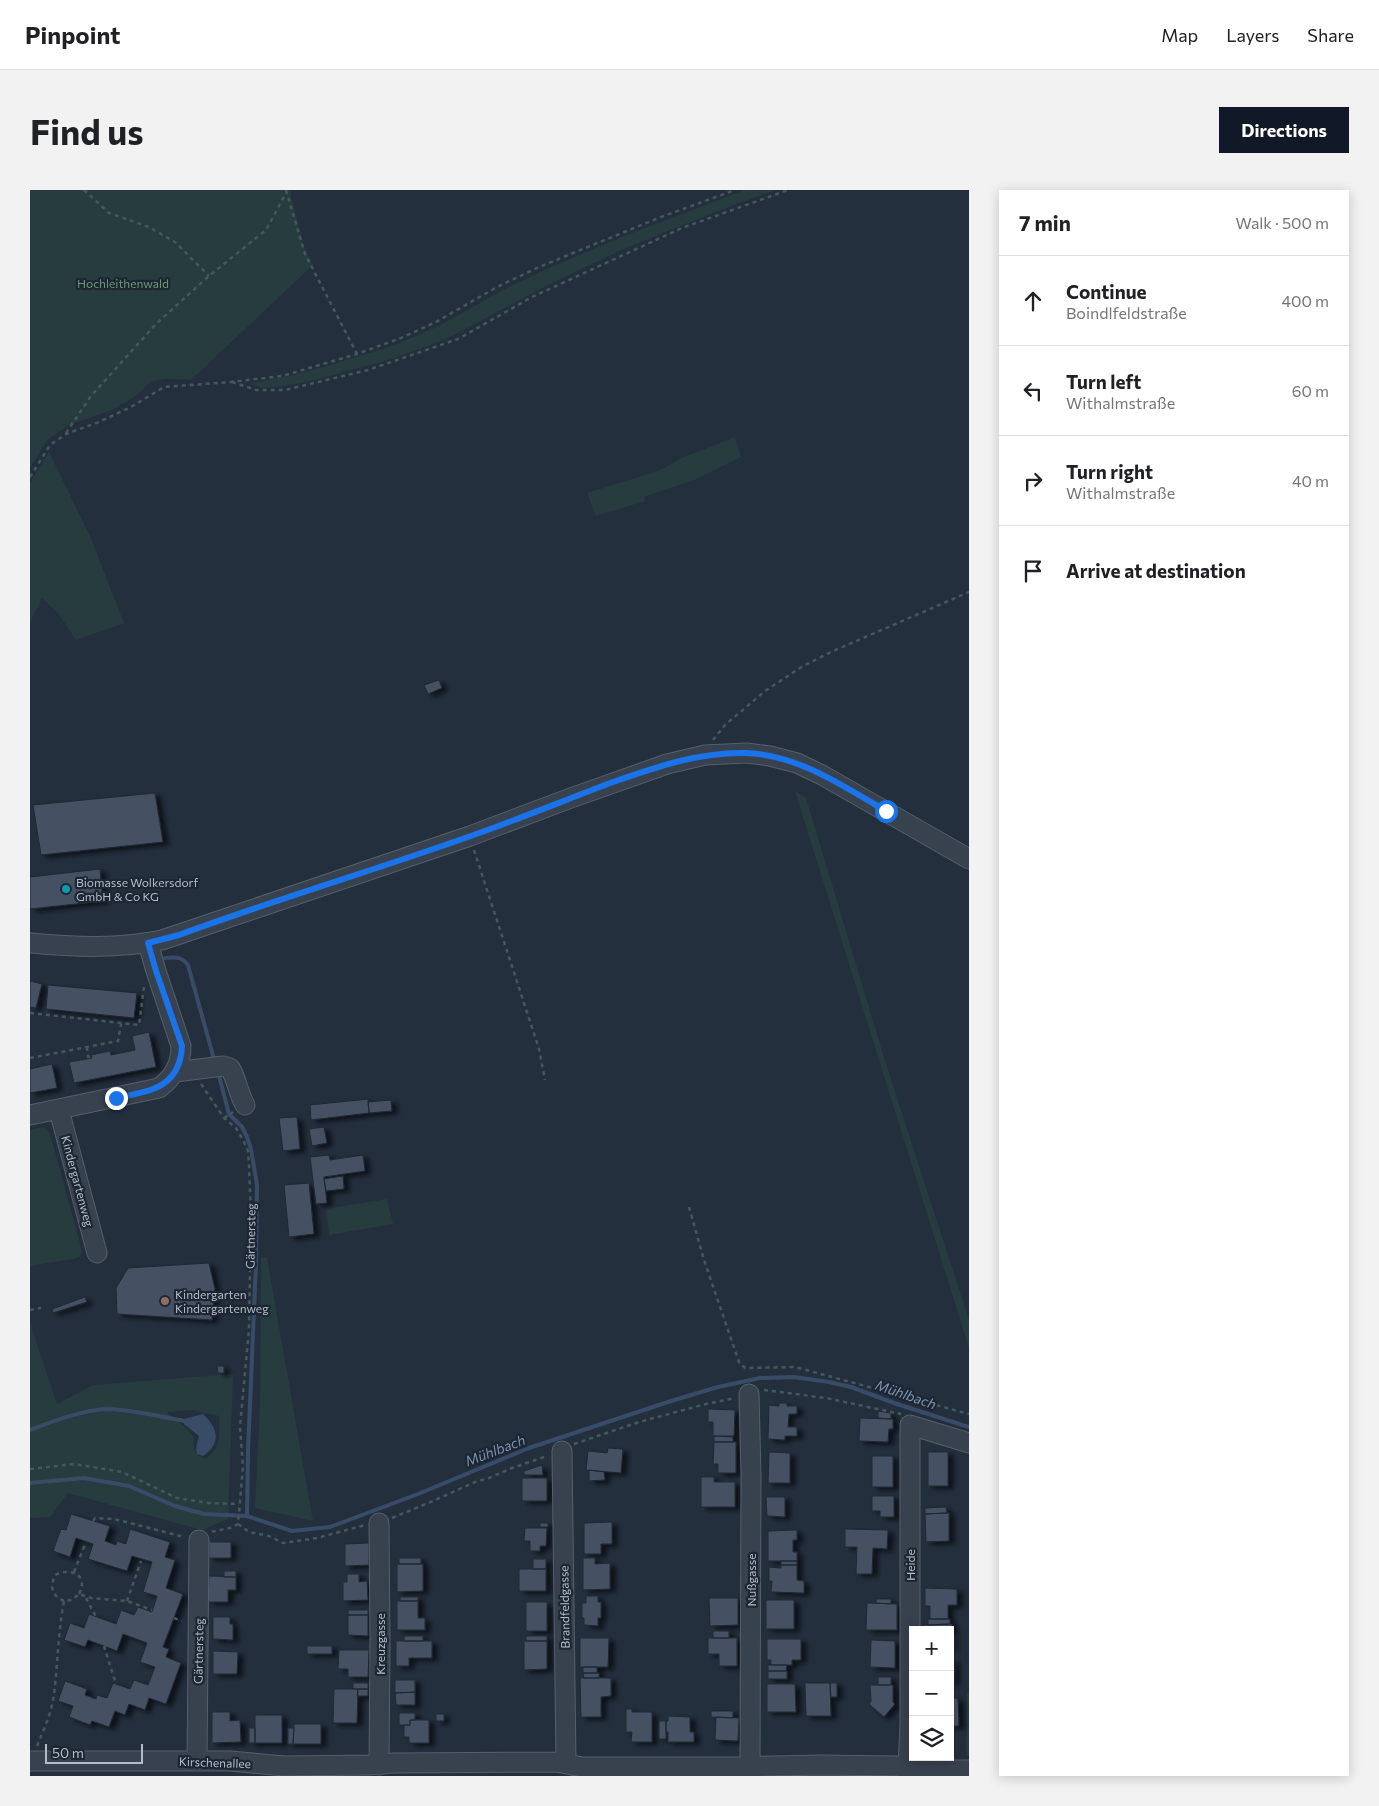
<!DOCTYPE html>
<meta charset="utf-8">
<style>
:root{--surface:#fff;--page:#f2f2f2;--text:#202124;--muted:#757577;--line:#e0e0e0;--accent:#111827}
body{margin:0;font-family:Commissioner,sans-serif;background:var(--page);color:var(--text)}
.controls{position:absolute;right:15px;bottom:15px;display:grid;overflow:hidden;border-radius:0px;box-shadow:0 2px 12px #0003}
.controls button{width:45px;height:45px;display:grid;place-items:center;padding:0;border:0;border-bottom:1px solid var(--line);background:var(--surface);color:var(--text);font:25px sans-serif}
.scale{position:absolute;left:15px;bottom:12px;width:98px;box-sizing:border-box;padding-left:5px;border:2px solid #b4bcc9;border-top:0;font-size:14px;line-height:18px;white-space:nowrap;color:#b4bcc9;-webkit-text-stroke:4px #1d2633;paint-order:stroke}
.stop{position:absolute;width:15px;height:15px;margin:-11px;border:4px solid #1a73e8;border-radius:50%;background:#fff}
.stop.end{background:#1a73e8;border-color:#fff;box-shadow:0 1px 5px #0008}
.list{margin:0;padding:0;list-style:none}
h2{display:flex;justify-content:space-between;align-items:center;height:65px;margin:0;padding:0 20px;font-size:21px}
h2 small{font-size:16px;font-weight:400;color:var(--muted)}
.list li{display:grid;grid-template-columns:32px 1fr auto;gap:15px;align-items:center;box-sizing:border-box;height:90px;padding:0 20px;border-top:1px solid var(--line)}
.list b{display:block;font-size:19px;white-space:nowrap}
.list p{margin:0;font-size:16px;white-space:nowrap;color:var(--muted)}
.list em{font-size:16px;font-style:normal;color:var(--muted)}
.icon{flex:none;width:28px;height:28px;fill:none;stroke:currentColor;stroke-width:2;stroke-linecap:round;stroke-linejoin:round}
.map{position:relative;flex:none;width:939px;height:1586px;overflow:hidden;border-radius:0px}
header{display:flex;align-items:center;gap:30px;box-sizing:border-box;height:70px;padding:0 25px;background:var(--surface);border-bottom:1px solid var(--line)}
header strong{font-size:24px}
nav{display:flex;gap:28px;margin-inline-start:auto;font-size:18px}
.intro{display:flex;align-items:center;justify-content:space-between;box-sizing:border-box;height:120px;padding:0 30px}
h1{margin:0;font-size:35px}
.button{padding:12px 22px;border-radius:0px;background:var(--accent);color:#fff;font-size:18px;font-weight:700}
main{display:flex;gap:30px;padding:0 30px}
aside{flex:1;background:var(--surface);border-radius:0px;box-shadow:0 2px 12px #0003}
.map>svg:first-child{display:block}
</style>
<header>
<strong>Pinpoint</strong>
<nav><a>Map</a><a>Layers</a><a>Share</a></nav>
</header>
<div class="intro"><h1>Find us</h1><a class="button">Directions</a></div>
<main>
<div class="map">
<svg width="939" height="1586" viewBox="0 0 939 1586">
<defs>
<filter id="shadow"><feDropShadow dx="5.5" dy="3" stdDeviation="2.5" flood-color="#0009"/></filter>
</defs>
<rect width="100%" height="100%" fill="#242f3e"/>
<path fill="#263c3f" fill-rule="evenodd" d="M0,0H261V7L275,59L283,75L161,190L136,189L121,191L106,206L82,220L39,235L17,250L0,278Z
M715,0H746L693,19L596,58L524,92L414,150L362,169L277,192L247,197L232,198L219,194L276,182L360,157L409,136L473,100L519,78L594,46Z
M705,247L711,267L664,290L614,307L615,311L566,326L557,303L628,281L652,268Z
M19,262L60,346L94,433L46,450L28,423L12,408L0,432V293Z
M765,601L776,608L856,874L939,1130V1158Z
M13,937L20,943L52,1061L49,1067L43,1069L0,1076V940Z
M357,1009L363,1034L299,1045L296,1019Z
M231,1068H237L283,1331L225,1318L230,1215Z
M0,1133L27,1214L63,1195L203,1184L198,1329L172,1340L38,1303L20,1327L0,1328ZM161,1220L189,1226C189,1244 192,1260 175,1269C164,1264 163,1259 164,1247L155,1237L136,1222Z
M937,1503H939V1566H936Z"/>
<path fill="#394c67" d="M173,1224C188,1238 192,1253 173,1266L167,1264L166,1258L169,1246L154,1234V1229Z"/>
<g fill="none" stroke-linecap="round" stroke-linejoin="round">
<path stroke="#394c67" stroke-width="4" d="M135,768C145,767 151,766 158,775L185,873
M188,882L199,924L212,937L217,947L221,959L227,995L226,1073L218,1261L217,1326
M0,1240C21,1232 55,1219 78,1219C103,1220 129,1226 154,1231
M0,1293L54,1288L99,1296L145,1316L174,1324L217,1326L262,1341L300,1337L388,1304L499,1258L641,1211L688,1197L730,1188L764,1187L799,1192L821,1197L867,1214L939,1237"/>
</g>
<path fill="#455162" stroke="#1f2835" filter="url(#shadow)" d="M409,490L412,498L398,504L394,495Z
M125,603L133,652L11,665L3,615Z
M70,679L73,711L0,719V687Z
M0,791L12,794L6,818L0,817Z
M18,795L107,803L104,828L16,819Z
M119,842L126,877L44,893L39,872L62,868L61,865L80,861L81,865L105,860L102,846Z
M22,874L27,898L0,903V879Z
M338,909L339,923L281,930L280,915Z
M361,910L362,921L339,923L338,912Z
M267,927L270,959L253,961L249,928Z
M294,937L297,953L282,956L279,939Z
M299,965L300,970L333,965L335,981L294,987L297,1013L286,1014L280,967Z
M313,986L314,999L296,1001L294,989Z
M279,993L284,1044L259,1047L254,995Z
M179,1073L185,1099L182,1130L87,1124L86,1098L98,1078Z
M55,1107L57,1112L23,1123L22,1119Z
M187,1176H194V1183H188Z
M749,1213H757V1216H767V1224H759L758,1237H767V1246H755V1250L738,1249L739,1215L749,1216Z
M678,1219L705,1220L704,1246H683V1232H678Z
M848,1221L861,1223V1229L848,1228Z
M830,1228L863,1229V1239H859L858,1252L829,1251Z
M684,1246L703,1247V1252H684Z
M684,1252H706V1283H688V1274H683Z
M578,1258L593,1259L591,1283L556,1280L558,1261L577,1263Z
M739,1262L760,1263V1293H738Z
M898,1262H918V1296H898Z
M842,1266H863V1297H842Z
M512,1275L513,1285H494V1281Z
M559,1280L574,1282L575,1290L559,1291Z
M671,1287H684V1292H705V1317H671Z
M492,1288H517V1311H492Z
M842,1306H864V1327H850V1321H842Z
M736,1307H755V1327L737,1326Z
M916,1317L917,1323L895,1324V1318Z
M917,1323H919V1351L896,1352L895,1324Z
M41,1324L80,1336L75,1351L86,1355L87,1351L96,1354L100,1339L140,1352L135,1367L145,1370L136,1398L153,1404L133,1457L139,1459L136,1467L151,1473L136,1514L119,1508L115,1520L99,1514L95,1525L85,1521L79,1537L62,1531L60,1535L39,1527L43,1516L28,1511L35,1491L57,1499L55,1505L66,1509L67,1505L77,1508L83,1493L100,1499L104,1490L118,1495L125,1477L110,1472L117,1453L93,1444L87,1461L58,1450L55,1457L34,1450L40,1433L54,1438L59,1424L86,1434L91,1420L104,1425L108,1417L122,1422L127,1406L113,1402L122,1372L102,1366L97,1381L58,1369L63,1354L46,1348L40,1367L23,1361L31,1339L36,1340Z
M582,1332V1354H571V1364H554V1333Z
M510,1333H518V1337H510Z
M495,1338H517L516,1356H510V1361H500V1351H494Z
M815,1339L858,1340L857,1359L843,1358L842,1384H826L827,1357H815Z
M767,1340V1350H763V1362H767V1371H738V1341Z
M179,1352H201V1368H179Z
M339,1353V1375L315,1376V1354Z
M369,1368H391V1374H369Z
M553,1368H565V1374L580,1373V1399L553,1400Z
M503,1369H516V1379H503Z
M751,1371H767V1375H751Z
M367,1374H393V1401L367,1402Z
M751,1375H767V1390L774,1391V1403L741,1402L742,1391H739V1377L751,1378Z
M489,1379H516V1401H489Z
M194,1381H206V1387H194Z
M317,1384H329V1392L337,1391L338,1410L313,1411V1392H317Z
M179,1386L206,1387V1400H198V1412H178Z
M895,1398L927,1399V1415H918V1429H900V1416H895Z
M556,1406H568V1412H571V1428H568V1436L554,1435V1428H552V1413H556Z
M370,1407H388V1411H370Z
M679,1408H708V1435L680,1436Z
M846,1409H861V1414L846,1413Z
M736,1410H764V1439H736Z
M367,1411H388V1428H395V1440H367Z
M496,1412H517V1441H496Z
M837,1413L867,1414V1440H836Z
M318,1420H338V1425H318Z
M318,1425H338V1446L318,1445Z
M183,1427H200V1434H203V1450L183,1449Z
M898,1429H920V1434L898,1435Z
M922,1434V1459H920V1440H894V1435Z
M683,1441H699V1448H683Z
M374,1446H393V1451H374Z
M496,1446H517V1451H496Z
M550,1448H579L578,1477H550Z
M678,1448H707V1476H689V1464H678Z
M737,1449H771V1470H762V1475H741V1470H737Z
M841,1450L865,1451V1478L840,1477Z
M366,1451H402V1468H379V1476H366Z
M494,1451H517V1479L494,1480Z
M277,1456H302V1464H277Z
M309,1460H339L338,1487H318V1479H308Z
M183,1461L208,1462L207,1484H183Z
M920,1469H924V1492H920Z
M738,1475H757L756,1481H738Z
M553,1477H567V1483H553Z
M738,1481H757V1489H738Z
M553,1483H569V1488H554Z
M848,1487H861V1495H848Z
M550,1488H581V1506L571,1507V1527H551Z
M365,1490H385V1502L365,1503Z
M323,1493H338V1499H323Z
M775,1493H800L801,1526H776Z
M800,1493H807V1507H801Z
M737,1494H765L766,1522H737Z
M840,1495H863V1512L865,1514L854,1527L839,1514L841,1511Z
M304,1499H328L327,1533H303Z
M328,1499H338V1506H327Z
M385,1502V1515H366L365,1503Z
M920,1508H928L929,1536H920Z
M596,1519H602V1522H622V1552H601L602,1542H596Z
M681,1521H703V1528L681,1527Z
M182,1522H200V1531L210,1530L211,1552L182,1553Z
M369,1523H385V1530H380V1535H369Z
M406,1524H414V1531H406Z
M225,1525H252V1553H225Z
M638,1526L660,1527V1542H664V1552H638V1542H636V1531H638Z
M686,1527L709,1528L708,1551L685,1550Z
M380,1530H399V1553H379V1547H374V1535H380Z
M629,1531H636V1549H629Z
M264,1534H291V1554H263Z
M219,1538H225V1553H219Z
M258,1538H264L263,1554H258Z"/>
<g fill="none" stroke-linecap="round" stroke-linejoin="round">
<defs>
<path id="minor" d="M0,753C44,757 88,759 132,750L440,646L538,609L637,574L675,565L717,563L740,566L767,573L792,585L939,669
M145,882L193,876L200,878C207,889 208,903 215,915
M29,920L67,1063
M0,925L129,898C144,887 151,874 151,856L126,781L118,753
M719,1204L721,1286L720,1576
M532,1261L536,1573
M0,1571H200L254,1576L338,1575L364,1573L527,1572L552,1577H700L791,1575L867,1576L889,1580H939
M167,1571L169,1350
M349,1575L350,1453L349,1333
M878,1578L880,1533V1235L939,1253"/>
</defs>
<use href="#minor" stroke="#565f6c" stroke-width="21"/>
<path stroke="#44595c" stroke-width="2.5" stroke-dasharray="4 4" stroke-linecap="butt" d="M54,0L79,23L119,37L145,52L179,86
M256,0L275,64L327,164
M202,192L226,200H255L338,180L428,149L502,107L652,38L758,0
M36,243L61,206L126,134L179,86L236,40L256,3
M0,287L20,255L36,244L69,232L101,217L134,197L200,192L252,186L327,164L371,148L406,132L467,97L509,77L631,27L705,0
M683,550L695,535L735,501L773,476L801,462L939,402
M444,660L509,859L515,890
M0,823L109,835L114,797
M57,857L58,867L62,866
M0,868L88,851L91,834
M171,894L194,928L206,938L213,950L218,961L219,975L221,1029L219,1139L210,1237L213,1277L208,1334L200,1338L181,1342
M194,928L203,922
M659,1017L674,1070L709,1172L715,1178L765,1177L939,1224
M0,1120L11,1118
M734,1200L796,1208L871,1224
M544,1254L609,1232L676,1214L705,1208
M0,1279L45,1274L92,1282L147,1308L179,1313L209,1314
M362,1328L403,1311L445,1292L459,1288L482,1278L517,1266
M63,1331L65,1328L84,1329L154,1347
M208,1334L219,1342L239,1346L253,1353L287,1348L335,1335
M44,1382L56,1352
M56,1408L66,1427
M34,1411C21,1405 20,1397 25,1385C41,1377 59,1385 49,1404
M97,1411L111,1371
M144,1428L152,1431
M74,1456L86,1494
M7,1556C14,1539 22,1522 24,1504C28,1472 28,1442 34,1411L42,1410L49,1404L61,1408L97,1411L122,1420"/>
<use href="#minor" stroke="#38414e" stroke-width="19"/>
</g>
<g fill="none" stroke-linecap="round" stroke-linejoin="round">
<path stroke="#1a73e8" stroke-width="6" d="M86,908C120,901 150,898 152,856L126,781L118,753L149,745C244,710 342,681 438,647C487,630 535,610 583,592C626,577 669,562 715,563C767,564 813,596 856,621"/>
</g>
<circle fill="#0f9aa8" stroke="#1d2633" stroke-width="2" cx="36" cy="699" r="5"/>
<circle fill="#8d6e63" stroke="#1d2633" stroke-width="2" cx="135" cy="1111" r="5"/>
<g text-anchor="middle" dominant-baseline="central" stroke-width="4.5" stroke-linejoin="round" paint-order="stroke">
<g font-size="12" fill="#6b9a76" stroke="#1d2633">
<text x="93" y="93">Hochleithenwald</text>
</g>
<g font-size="12" fill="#b4bcc9" stroke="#1d2633" text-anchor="start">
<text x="46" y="692">Biomasse Wolkersdorf<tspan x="46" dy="14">GmbH &amp; Co KG</tspan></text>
<text x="145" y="1104">Kindergarten<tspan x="145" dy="14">Kindergartenweg</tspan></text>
</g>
<g font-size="12" fill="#b4bcc9" stroke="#1d2633">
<text transform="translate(48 991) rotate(75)">Kindergartenweg</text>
<text transform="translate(220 1046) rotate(-89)">Gärtnersteg</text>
<text transform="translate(880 1375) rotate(-90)">Heide</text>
<text transform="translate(721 1390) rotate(-90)">Nußgasse</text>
<text transform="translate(534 1417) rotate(-91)">Brandfeldgasse</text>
<text transform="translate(350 1454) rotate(-90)">Kreuzgasse</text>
<text transform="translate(168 1461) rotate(-89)">Gärtnersteg</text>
<text transform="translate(185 1572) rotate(2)">Kirschenallee</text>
</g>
<g font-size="14" font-style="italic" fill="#7c92b1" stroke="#1d2633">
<text transform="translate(876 1204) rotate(19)">Mühlbach</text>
<text transform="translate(465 1260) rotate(-21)">Mühlbach</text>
</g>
</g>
</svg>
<div class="controls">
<button>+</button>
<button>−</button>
<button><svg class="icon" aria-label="layers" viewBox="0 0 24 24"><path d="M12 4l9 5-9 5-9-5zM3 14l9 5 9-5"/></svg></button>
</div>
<div class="scale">50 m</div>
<div class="stop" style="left:856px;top:621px"></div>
<div class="stop end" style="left:86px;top:908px"></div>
</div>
<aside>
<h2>7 min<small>Walk · 500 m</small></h2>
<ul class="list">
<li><svg class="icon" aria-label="ahead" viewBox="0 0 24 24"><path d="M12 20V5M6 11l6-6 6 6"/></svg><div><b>Continue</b><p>Boindlfeldstraße</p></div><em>400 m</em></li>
<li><svg class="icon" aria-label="left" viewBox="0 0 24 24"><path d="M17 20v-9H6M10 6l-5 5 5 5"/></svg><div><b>Turn left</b><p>Withalmstraße</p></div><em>60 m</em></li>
<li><svg class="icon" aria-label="right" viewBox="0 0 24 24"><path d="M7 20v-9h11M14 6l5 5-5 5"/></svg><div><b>Turn right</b><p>Withalmstraße</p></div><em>40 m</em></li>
<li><svg class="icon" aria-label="arrive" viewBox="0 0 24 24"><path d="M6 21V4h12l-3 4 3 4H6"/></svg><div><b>Arrive at destination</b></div></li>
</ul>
</aside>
</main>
